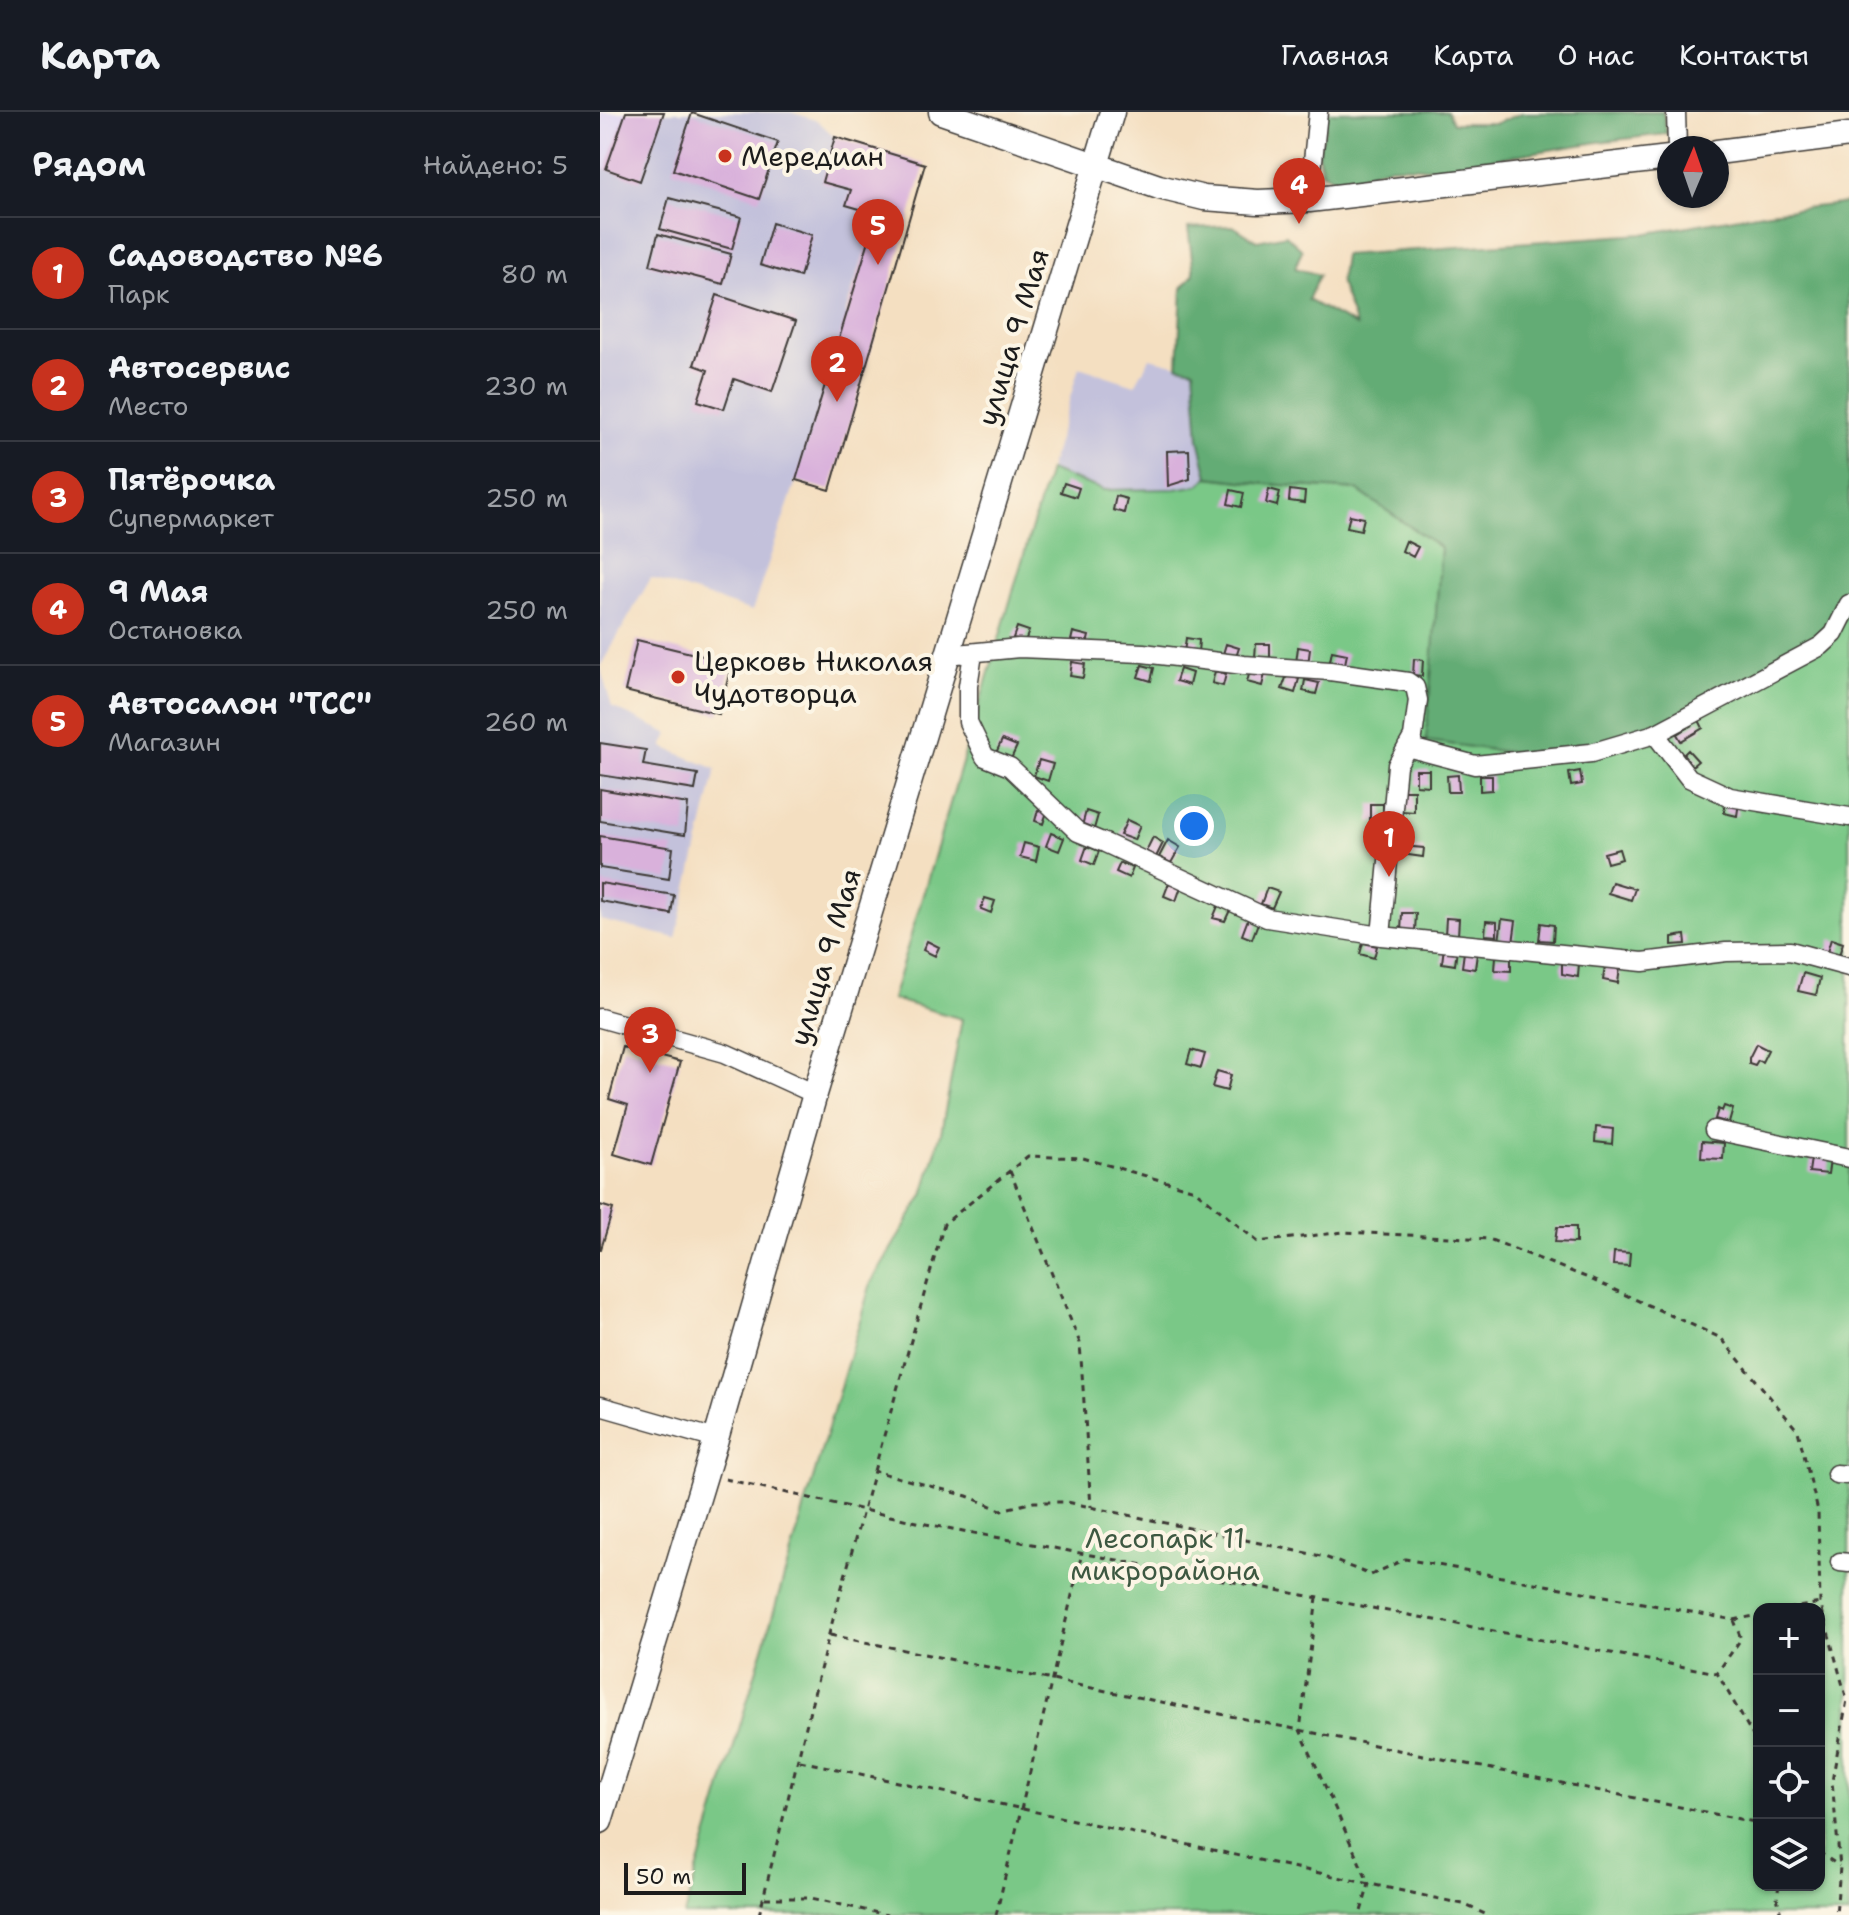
<!DOCTYPE html>
<html lang="ru">
<meta charset="utf-8">
<style>
:root{--surface:#171b24;--page:#242831;--text:#f1f3f6;--muted:#9ea1a6;--line:#363941;--accent:#c8321e}
body{margin:0;font-family:"Shantell Sans",sans-serif;background:var(--page);color:var(--text)}
.controls{position:absolute;right:24px;bottom:24px;display:grid;overflow:hidden;border-radius:16px;box-shadow:0 2px 6px #0004}
.controls button{width:72px;height:72px;display:grid;place-items:center;padding:0;border:0;border-bottom:2px solid var(--line);background:var(--surface);color:var(--text);font:40px sans-serif}
.compass{position:absolute;left:1057px;top:24px;width:72px;height:72px;border-radius:50%;background:var(--surface);box-shadow:0 2px 6px #0004;rotate:2deg}
.scale{position:absolute;left:24px;bottom:20px;width:122px;box-sizing:border-box;padding-left:8px;border:4px solid #1c1c1c;border-top:0;font-size:22px;line-height:28px;white-space:nowrap;color:#1c1c1c;-webkit-text-stroke:6px #fcf5e5;paint-order:stroke}
.you{position:absolute;left:594px;top:714px;width:28px;height:28px;margin:-20px;border:6px solid #fff;border-radius:50%;background:#1a73e8;box-shadow:0 0 0 12px #1a73e833}
.badge{display:grid;place-items:center;width:52px;height:52px;border-radius:50%;background:var(--accent);color:#fff;font-size:26px;font-weight:700}
.pin{position:absolute;translate:-50% -66px;filter:drop-shadow(0 2px 4px #0008)}
.pin::after{content:'';position:absolute;top:42px;width:28px;height:24px;background:inherit;clip-path:polygon(0 0,100% 0,50% 100%)}
.list{margin:0;padding:0;list-style:none}
h2{display:flex;justify-content:space-between;align-items:center;height:104px;margin:0;padding:0 32px;font-size:34px}
h2 small{font-size:26px;font-weight:400;color:var(--muted)}
.list li{display:grid;grid-template-columns:52px 1fr auto;gap:24px;align-items:center;box-sizing:border-box;height:112px;padding:0 32px;border-top:2px solid var(--line)}
.list b{display:block;font-size:30px;white-space:nowrap}
.list p{margin:0;font-size:26px;white-space:nowrap;color:var(--muted)}
.list em{font-size:26px;font-style:normal;color:var(--muted)}
.icon{flex:none;width:44px;height:44px;fill:none;stroke:currentColor;stroke-width:2;stroke-linecap:round;stroke-linejoin:round}
.map{position:relative;flex:none;width:1249px;height:1803px;overflow:hidden}
header{display:flex;align-items:center;gap:48px;box-sizing:border-box;height:112px;padding:0 40px;background:var(--surface);border-bottom:2px solid var(--line)}
header strong{font-size:38px}
nav{display:flex;gap:44px;margin-inline-start:auto;font-size:28px}
main{display:flex}
aside{flex:1;background:var(--surface)}
.map>svg:first-child{display:block}
</style>
<header>
<strong>Карта</strong>
<nav><a>Главная</a><a>Карта</a><a>О нас</a><a>Контакты</a></nav>
</header>
<main>
<aside>
<h2>Рядом<small>Найдено: 5</small></h2>
<ul class="list">
<li><span class="badge">1</span><div><b>Садоводство №6</b><p>Парк</p></div><em>80 m</em></li>
<li><span class="badge">2</span><div><b>Автосервис</b><p>Место</p></div><em>230 m</em></li>
<li><span class="badge">3</span><div><b>Пятёрочка</b><p>Супермаркет</p></div><em>250 m</em></li>
<li><span class="badge">4</span><div><b>9 Мая</b><p>Остановка</p></div><em>250 m</em></li>
<li><span class="badge">5</span><div><b>Автосалон &quot;ТСС&quot;</b><p>Магазин</p></div><em>260 m</em></li>
</ul>
</aside>
<div class="map">
<svg width="1249" height="1803" viewBox="0 0 1249 1803">
<rect width="100%" height="100%" fill="#fcf5e5"/>
<filter id="ink" filterUnits="userSpaceOnUse"><feTurbulence type="fractalNoise" baseFrequency=".0125" numOctaves="2"/><feDisplacementMap in="SourceGraphic" scale="16" xChannelSelector="R" yChannelSelector="G"/><feConvolveMatrix kernelMatrix="1 2 1 2 8 2 1 2 1" color-interpolation-filters="sRGB"/></filter>
<filter id="wash" filterUnits="userSpaceOnUse"><feTurbulence type="fractalNoise" baseFrequency=".006" numOctaves="4" result="noise"/><feDisplacementMap in="SourceGraphic" scale="32" xChannelSelector="R" yChannelSelector="G"/><feGaussianBlur stdDeviation="1.8" result="paint"/><feColorMatrix in="noise" values="0 0 0 0 0 0 0 0 0 0 0 0 0 0 0 0 0 1.4 0 .05"/><feComposite in="paint" operator="in"/></filter>
<g filter="url(#wash)">
<rect width="100%" height="100%" fill="#f4dfc1"/>
<path fill="#ded5f5" d="M0,0H64L40,69L0,55Z"/>
<path fill="#c3c1db" d="M64,0H191L218,9L235,25L222,70L251,78L246,93L277,102L245,202L278,212L230,378L196,369L152,499L51,466L0,555L12,595L69,622L63,635L116,657L76,826L0,808V55L40,69Z
M550,246L594,257L599,327L608,365L599,373L575,377L503,378L449,358L479,255L535,273Z"/>
<path fill="#7ac887" stroke="#4b7252" stroke-width="2" fill-rule="evenodd" d="M449,358L503,378L575,377L599,373L608,365L666,372L757,378L841,436L827,629L931,643L1249,505V1803H84L271,1171L323,1083L341,1021L362,907L292,887ZM1159,1497H1219V1773H1159Z"/>
<path fill="#63ac74" stroke="#406448" stroke-width="2" d="M722,0H847L853,11H896L922,1L1063,0L1067,22L999,30L836,56C819,56 806,53 790,55C763,58 748,79 722,60L718,42L726,13Z
M1249,91V505L1059,625L931,643L826,629L841,436L757,378L666,372L608,365L599,327L594,257L578,254L582,176L594,162L588,116L633,114L657,129L686,123L702,138L695,156L719,163L708,188L756,214L740,171L744,143L1043,122L1168,100Z"/>
<g id="blocks">
<path fill="#d9b1db" d="M26,0H64L40,69L6,57Z
M92,1L178,30L159,87L73,58Z
M235,25L325,52L230,378L196,368L277,102L246,93L251,78L222,70Z
M69,86L141,105L132,137L60,117Z
M172,111L212,123L200,165L160,153Z
M58,122L131,142L123,172L50,153Z
M117,183L196,209L172,280L134,267L124,297L98,289L108,258L94,253Z
M589,338L590,367L568,374L567,339Z
M464,371L479,376L476,385L461,380Z
M669,377L680,380L677,394L666,391Z
M631,378L644,381L641,395L628,392Z
M690,378L705,380L704,391L689,389Z
M516,384L527,387L524,401L513,398Z
M750,403L764,406L761,418L747,415Z
M806,429L818,435L813,445L802,439Z
M417,515L429,519L425,529L413,526Z
M473,520L489,524L486,536L470,533Z
M586,526L599,528L598,541L584,540Z
M37,528L132,551L119,602L25,579Z
M626,532L639,536L636,545L623,542Z
M656,532H670V546L655,545Z
M698,535L710,537L708,553L696,551Z
M732,539L747,542L744,557L729,554Z
M814,547L823,548L822,564L813,563Z
M472,550L485,552L483,566L470,564Z
M542,553L554,556L551,569L538,565Z
M580,557L592,561L589,573L576,569Z
M615,559L626,562L623,574L612,571Z
M650,559L665,562L662,574L647,570Z
M687,563L699,567L695,581L682,577Z
M705,568L719,571L716,582L703,579Z
M1099,608L1103,616L1081,629L1077,622Z
M402,628L417,634L411,647L396,641Z
M0,631L46,638L43,653L98,662L95,678L0,663Z
M1088,638L1098,649L1092,654L1083,643Z
M439,648L453,652L448,669L434,664Z
M816,658H829V674L816,673Z
M980,659L982,672L971,674L969,661Z
M858,663L859,680H848L847,664Z
M880,664H892V678L880,679Z
M0,677L88,692L85,723L0,709Z
M802,678H814V700L802,699Z
M1126,687L1139,690L1137,704L1124,701Z
M770,692H783V710H770Z
M438,698L447,700L443,712L435,709Z
M486,699L498,703L494,717L482,714Z
M527,708L540,714L534,728L520,723Z
M451,721L464,726L459,739L446,734Z
M0,724L73,736L69,767L0,756Z
M553,725L563,731L556,745L546,739Z
M568,728L580,735L571,751L559,745Z
M424,731L439,735L436,749L420,745Z
M487,734L499,739L494,753L482,748Z
M801,734L824,736L823,745L801,742Z
M1019,737L1022,747L1007,751L1004,741Z
M520,751L533,756L529,766L516,760Z
M1012,770L1035,777L1031,788L1008,781Z
M0,771L74,783L71,802L0,789Z
M569,771L581,775L576,789L564,784Z
M667,776L679,780L672,796L661,792Z
M385,786L395,789L391,801L381,797Z
M618,794L630,798L625,809L613,806Z
M802,801H816L815,820L801,819Z
M846,806L859,807L858,824L845,823Z
M648,807L658,811L652,827L642,823Z
M902,807L916,809L913,831L899,829Z
M886,809L897,810V824L885,823Z
M941,811L954,813L953,829L939,828Z
M1085,823L1086,832L1072,833V825Z
M1231,827L1243,831L1239,843L1227,840Z
M327,829L339,835L335,844L323,838Z
M763,831L777,834L774,846L760,842Z
M844,835L857,837L855,853L842,851Z
M864,840L877,842L875,857L862,855Z
M896,844L911,845V859L895,858Z
M962,850L979,851L978,865L962,862Z
M1005,854L1020,856L1018,871L1003,868Z
M1203,861L1220,866L1216,883L1198,879Z
M1156,932L1168,938L1162,950L1158,948L1155,953L1149,951V946Z
M23,935L80,950L51,1053L14,1042L28,993L9,987Z
M591,938L605,942L601,956L587,952Z
M617,959L631,963L627,979L612,975Z
M1124,994L1133,997L1129,1011L1115,1007L1118,997L1122,999Z
M996,1015L1013,1017L1012,1032L995,1030Z
M1102,1029L1124,1031L1123,1047L1101,1046Z
M1211,1046L1230,1048L1228,1062L1209,1060Z
M0,1093L13,1097L1,1137H0Z
M957,1115H976V1131L955,1130Z
M1014,1140L1030,1141L1029,1154L1013,1153Z"/>
</g>
</g>
<g filter="url(#ink)">
<use href="#blocks" fill-opacity="0" stroke="#3c3935" stroke-width="2"/>
<g fill="none" stroke-linecap="round" stroke-linejoin="round">
<defs>
<path id="minor" d="M1076,0L1077,36
M709,88L718,0
M373,542L368,574V610L385,645L410,655L478,720L505,731L667,806L781,824
M347,543L419,536L543,541L644,553L730,559L808,570L815,575L818,588L813,625L797,653L781,824L1043,850L1126,840L1190,839L1249,855
M1055,622L1089,666L1130,685L1249,705
M807,635L875,653L991,641L1055,622L1221,534L1234,522L1249,492
M0,906L125,941L215,982
M1114,1018L1249,1046
M0,1294L116,1327
M1236,1362L1249,1363
M1240,1450L1249,1451"/>
<path id="major" d="M341,0L559,75L604,86L658,90L709,88L1069,46
M1117,40L1249,23
M0,1709L116,1327L215,982L512,0"/>
</defs>
<use href="#minor" stroke="#3c3935" stroke-width="21"/>
<use href="#major" stroke="#3c3935" stroke-width="27"/>
<path stroke="#3c3935" stroke-width="3" stroke-dasharray="6 6" stroke-linecap="butt" d="M410,1059L480,1231L491,1395
M274,1359L344,1112L428,1044L483,1046L595,1078L658,1130L744,1120L889,1127L988,1166L1121,1226L1198,1319L1218,1399L1220,1491L1247,1588L1232,1669L1240,1755L1236,1803
M125,1367L326,1412L1117,1561L1159,1634
M717,1486L700,1618L769,1772L760,1803
M1188,1497L1220,1491
M1134,1508L1159,1503
M230,1523L1159,1711
M200,1649L863,1792L887,1803
M1219,1740L1239,1754
M1179,1773L1177,1785L1181,1803
M165,1786H211L287,1803
M159,1803L229,1522L274,1359L367,1384L401,1398L434,1390H467L725,1445L771,1463L805,1447L1134,1508L1141,1527L1117,1561
M396,1803L482,1441"/>
<use href="#minor" stroke="#fff" stroke-width="18"/>
<use href="#major" stroke="#fff" stroke-width="24"/>
</g>
</g>
<g fill="#c8321e" stroke="#fcf5e5" stroke-width="3">
<circle cx="125" cy="44" r="8"/>
<circle cx="78" cy="565" r="8"/>
</g>
<g text-anchor="middle" dominant-baseline="central" stroke-width="8" stroke-linejoin="round" paint-order="stroke">
<g font-size="28" fill="#1c1c1c" stroke="#fcf5e5" text-anchor="start">
<text x="141" y="44">Мередиан</text>
<text x="94" y="549">Церковь Николая<tspan x="94" dy="32">Чудотворца</tspan></text>
</g>
<g font-size="28" fill="#1c1c1c" stroke="#fcf5e5">
<text transform="translate(413 225) rotate(-73)">улица 9 Мая</text>
<text transform="translate(225 845) rotate(-73)">улица 9 Мая</text>
</g>
<g font-size="28" fill="#3d5841" stroke="#fcf5e5">
<text x="565" y="1426">Лесопарк 11<tspan x="565" dy="32">микрорайона</tspan></text>
</g>
</g>
</svg>
<div class="controls">
<button>+</button>
<button>−</button>
<button><svg class="icon" aria-label="locate" viewBox="0 0 24 24"><circle cx="12" cy="12" r="6"/><path d="M12 2v4M12 18v4M2 12h4M18 12h4"/></svg></button>
<button><svg class="icon" aria-label="layers" viewBox="0 0 24 24"><path d="M12 4l9 5-9 5-9-5zM3 14l9 5 9-5"/></svg></button>
</div>
<svg class="compass" viewBox="-18 -18 36 36"><path d="M0-13l5 13h-10z" fill="#e53935"/><path d="M0 13l5-13h-10z" fill="#9ea1a6"/></svg>
<div class="scale">50 m</div>
<div class="you"></div>
<div class="pin badge" style="left:789px;top:765px">1</div>
<div class="pin badge" style="left:237px;top:290px">2</div>
<div class="pin badge" style="left:50px;top:961px">3</div>
<div class="pin badge" style="left:699px;top:112px">4</div>
<div class="pin badge" style="left:278px;top:153px">5</div>
</div>
</main>
